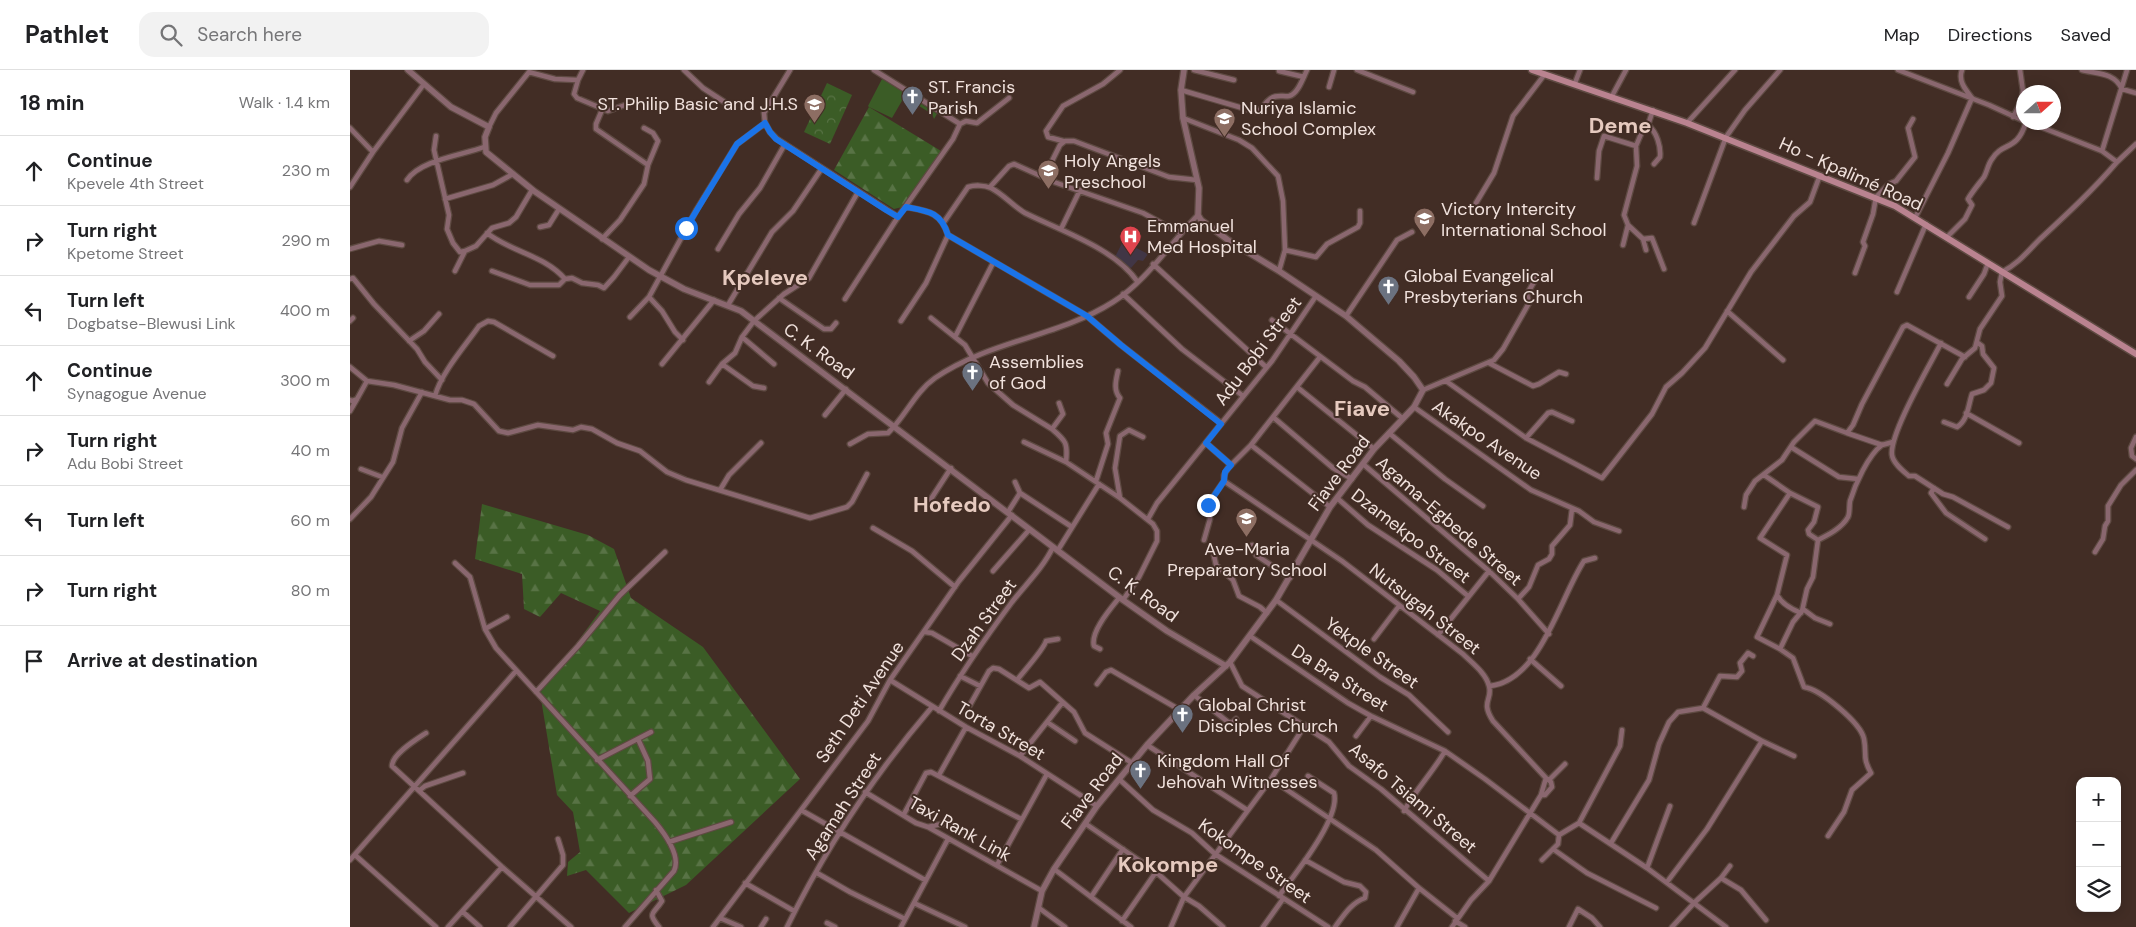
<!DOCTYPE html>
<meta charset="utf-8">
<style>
:root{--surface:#fff;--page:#f2f2f2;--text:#202124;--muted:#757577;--line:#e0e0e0}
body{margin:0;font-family:"DM Sans",sans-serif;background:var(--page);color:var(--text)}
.controls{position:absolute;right:15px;bottom:15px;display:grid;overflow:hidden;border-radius:10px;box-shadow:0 2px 12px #0003}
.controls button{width:45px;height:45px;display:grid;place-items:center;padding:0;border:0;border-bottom:1px solid var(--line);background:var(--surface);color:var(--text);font:25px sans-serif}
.compass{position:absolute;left:1666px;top:15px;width:45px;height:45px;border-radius:50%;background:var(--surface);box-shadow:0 2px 12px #0003;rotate:69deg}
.stop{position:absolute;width:15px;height:15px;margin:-11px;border:4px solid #1a73e8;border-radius:50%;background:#fff}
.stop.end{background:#1a73e8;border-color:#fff;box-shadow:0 1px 5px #0008}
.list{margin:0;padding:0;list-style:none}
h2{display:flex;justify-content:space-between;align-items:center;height:65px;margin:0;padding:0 20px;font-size:21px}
h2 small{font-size:16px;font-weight:400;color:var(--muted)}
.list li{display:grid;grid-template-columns:32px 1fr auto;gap:15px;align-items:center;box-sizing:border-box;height:70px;padding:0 20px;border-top:1px solid var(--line)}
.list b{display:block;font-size:19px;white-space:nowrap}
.list p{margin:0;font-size:16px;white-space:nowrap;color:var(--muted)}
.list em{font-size:16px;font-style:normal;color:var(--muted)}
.icon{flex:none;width:28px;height:28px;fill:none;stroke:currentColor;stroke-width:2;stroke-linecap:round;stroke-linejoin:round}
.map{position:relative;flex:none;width:1786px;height:857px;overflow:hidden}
header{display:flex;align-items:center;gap:30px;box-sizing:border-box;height:70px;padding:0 25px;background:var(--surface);border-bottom:1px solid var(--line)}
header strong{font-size:24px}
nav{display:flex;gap:28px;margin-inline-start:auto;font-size:18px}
.search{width:350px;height:45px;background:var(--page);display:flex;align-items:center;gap:12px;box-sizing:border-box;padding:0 18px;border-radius:15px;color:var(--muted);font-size:19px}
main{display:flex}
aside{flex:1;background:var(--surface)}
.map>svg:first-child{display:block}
</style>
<header>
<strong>Pathlet</strong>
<div class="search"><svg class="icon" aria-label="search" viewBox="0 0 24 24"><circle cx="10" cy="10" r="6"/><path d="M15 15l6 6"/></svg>Search here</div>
<nav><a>Map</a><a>Directions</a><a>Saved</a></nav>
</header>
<main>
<aside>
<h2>18 min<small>Walk · 1.4 km</small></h2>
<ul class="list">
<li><svg class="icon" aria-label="ahead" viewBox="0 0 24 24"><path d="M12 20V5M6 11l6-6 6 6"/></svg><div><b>Continue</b><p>Kpevele 4th Street</p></div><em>230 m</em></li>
<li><svg class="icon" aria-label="right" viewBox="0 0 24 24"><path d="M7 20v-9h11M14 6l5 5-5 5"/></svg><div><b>Turn right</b><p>Kpetome Street</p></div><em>290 m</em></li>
<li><svg class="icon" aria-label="left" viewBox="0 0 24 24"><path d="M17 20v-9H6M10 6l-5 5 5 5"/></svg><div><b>Turn left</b><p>Dogbatse-Blewusi Link</p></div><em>400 m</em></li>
<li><svg class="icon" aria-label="ahead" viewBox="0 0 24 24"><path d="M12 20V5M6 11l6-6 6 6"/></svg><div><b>Continue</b><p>Synagogue Avenue</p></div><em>300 m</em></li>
<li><svg class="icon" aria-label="right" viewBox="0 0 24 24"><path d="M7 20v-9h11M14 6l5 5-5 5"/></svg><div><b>Turn right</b><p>Adu Bobi Street</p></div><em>40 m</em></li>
<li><svg class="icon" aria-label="left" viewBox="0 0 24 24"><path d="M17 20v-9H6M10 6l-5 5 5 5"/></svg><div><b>Turn left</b></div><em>60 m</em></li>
<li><svg class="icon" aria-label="right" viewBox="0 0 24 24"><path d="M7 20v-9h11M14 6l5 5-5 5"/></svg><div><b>Turn right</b></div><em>80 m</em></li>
<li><svg class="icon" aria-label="arrive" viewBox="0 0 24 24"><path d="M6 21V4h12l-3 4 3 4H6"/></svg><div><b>Arrive at destination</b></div></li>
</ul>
</aside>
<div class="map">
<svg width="1786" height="857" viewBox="0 0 1786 857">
<defs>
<pattern id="forest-firs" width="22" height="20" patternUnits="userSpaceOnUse" patternTransform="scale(1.25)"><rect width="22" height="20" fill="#3b5c26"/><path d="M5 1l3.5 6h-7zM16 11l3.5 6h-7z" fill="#587345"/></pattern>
<pattern id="park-crowns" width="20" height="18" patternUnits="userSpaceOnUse" patternTransform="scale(1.25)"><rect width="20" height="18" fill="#3b5c26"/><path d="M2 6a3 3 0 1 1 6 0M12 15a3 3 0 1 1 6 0" fill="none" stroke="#587345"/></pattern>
</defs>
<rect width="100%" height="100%" fill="#422d25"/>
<path fill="#413645" d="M773,171L798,184L793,191L788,190L781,198L765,187Z"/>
<path fill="#3b5c26" d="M532,9L534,10L587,44L584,49L582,44L556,28L553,29L542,48L519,37L518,36Z"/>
<path fill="url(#forest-firs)" d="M519,37L591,81L552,137L544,139L484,100Z
M132,434L238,465L264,479L281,528L353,577L450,709L336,815L279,843L236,800L217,806L218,792L230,782L223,742L207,725L190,623L250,541L211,523L190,547L174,539L172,504L125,489Z"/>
<path fill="url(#park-crowns)" d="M477,13L502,25L480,74L454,62Z"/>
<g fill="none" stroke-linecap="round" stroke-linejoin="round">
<defs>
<path id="minor" d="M334,0L353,18L379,35
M440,0L414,43L415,53L420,62L427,69L548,147
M524,0L610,54
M844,0L884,10
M1007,0L1063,22
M1548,0L1639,35L1674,51
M1732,0C1747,4 1764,2 1772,19L1786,23
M929,1L954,7
M228,10L224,24L227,28L258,41L275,35
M1225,13L1230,0
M979,17L984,0
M831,20L906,42C913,40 914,33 920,29C926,24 933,27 939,26C948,24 953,8 957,0
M1262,26L1276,0
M252,40L246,54V59L298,95
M1663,47L1671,32L1673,21L1670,0
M833,48L889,70L902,78L928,106L933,131L935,180L929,201
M1678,52L1752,81L1767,92L1786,74
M1337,53L1385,0
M610,54L616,51L627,53L659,28
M1298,55C1307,62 1311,77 1310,87L1304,94
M139,57L146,43L179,2L205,9L228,10L233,0
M0,58L23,82
M86,66L84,80L99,145L97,159L103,173L110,182L115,181
M713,71L698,67L696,61L713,36L753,14L770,0
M1752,81L1777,0
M694,107L710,75L715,71H724L819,107L847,110
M1247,108L1249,81L1254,66L1286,76
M57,110C70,90 113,85 134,77
M0,117L23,82L74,14
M640,117L659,96L664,94L704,112L793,143L830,163
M95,129L143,115L163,104
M1126,133L1144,103L1163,46L1195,4
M556,137C578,141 591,142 598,165L737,246L771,275L871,353
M1565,148L1598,83L1622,28C1615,19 1608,11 1612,0
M594,152L618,117C624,115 634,115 641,118C653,124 663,136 675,143C711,161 764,178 787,211
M1344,153L1376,67L1395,40L1430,0
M1278,155L1293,169L1296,180
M190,157L199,155L209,139
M711,159L730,120
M137,163C161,182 194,185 215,209L222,208L232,213L248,215L254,218L264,207L279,187
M1597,167L1615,149L1622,135L1618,129C1622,122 1628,115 1634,107C1637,102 1638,94 1642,89C1653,71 1667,82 1676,52
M252,169L270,150L294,114L298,95L308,71L303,63L294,58
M1293,169L1302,168L1314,199
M1273,175L1278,155L1274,145L1287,96L1286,76L1294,57L1298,55L1303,40
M0,179L29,171L52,175
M368,179L389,144L410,118L435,74
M935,180L966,187L977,174L1008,157L1010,153V141
M803,194L916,297
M105,201L115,181L126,176L142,158L159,153L166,147L182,120
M142,201L180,215H209L215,209
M1505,203L1515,176L1513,172L1523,144L1526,127L1539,114L1546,111L1565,87L1558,58L1563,49
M0,209L3,208L24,234L67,279L75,292L92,310
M1547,222L1576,154
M773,224L832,279L893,326
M1619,227L1634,204L1638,193
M429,228L474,259H481L486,253
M495,229L548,147L603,69L610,54
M378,235L422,162L443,141L472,98
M1377,241L1433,290
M996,246L1047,170L1062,162
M280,247L299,227
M581,248L615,275L638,313L663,335L702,359
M922,250L1003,311L1015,317L1052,348
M0,251L3,248
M551,251L576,213L598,165
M392,267L424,294
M605,267L643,193
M333,270L325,262L312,241L299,227L347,139L387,74L415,53
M59,271L74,261L89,244
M1591,273C1580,295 1539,364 1542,385C1543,393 1553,401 1559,406H1565L1593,424L1603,427L1658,457
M970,287L901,375L878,398L874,405V411L992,491L1113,584C1122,593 1136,603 1139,616C1143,630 1130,631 1143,651L1196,708L1191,725L1139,811L1121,830L1102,857
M1139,293L1183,316L1189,314L1209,302L1216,304
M312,294L364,230
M372,294L403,316L414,318
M0,297L17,311L44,315L100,330H112L124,334L149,361L158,363L188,355L223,360L231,357L242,359L267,373L290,381L317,402L336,410L460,448L497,437L502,432L517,404
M1096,311L1176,368L1252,408L1302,344L1316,317L1332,303L1355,278L1401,202L1444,146L1460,132L1470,105
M359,312L372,294L385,283L392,267L404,251L434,224L459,208L508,122
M1597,314L1612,289L1625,278L1630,259L1652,226L1650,212L1652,202C1669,193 1677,182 1690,169C1717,144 1743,120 1767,92
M947,317L1024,379
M1073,320L1144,290L1153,279L1179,233L1177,224L1188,205
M85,326C91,303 115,276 129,256L138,251L144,252L203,286
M0,330L2,331L7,329L17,311
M709,333L713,344L702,359C716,371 718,373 716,392
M1064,337L1181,420L1229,441L1244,452L1269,461
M0,341L7,329
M1616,343L1669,373
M475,345L496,319
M923,347L983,398L1002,409
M1594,352L1607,357C1618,350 1618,336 1622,324L1634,320L1641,313L1644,298L1633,284L1632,276L1628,273
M1039,363L1095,409L1133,436
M1497,363L1532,375L1543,372
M1786,367L1781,378L1782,386L1786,389
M1176,368L1198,343L1202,342L1222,351
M674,372L716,392L770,428L803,454L807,461V471L789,507L773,530
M856,373L881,395
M500,374L518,364L538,363C555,347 565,322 585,308C641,270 708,267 763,232C797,211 820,173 848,145
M901,375L980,437
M1441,377L1489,407L1508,409
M1013,394L1139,501L1168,529L1199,564
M11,399L32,407
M1414,405L1440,423
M746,411L758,374L756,363L770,328C763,320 766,310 768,301
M1584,418L1581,423L1596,443L1635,469
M370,420L379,405L411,373
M670,423L722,457
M770,428L765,398L770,366L779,360L793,367
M987,428L1018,455L1087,500L1118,526
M579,432L601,398
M1394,437L1396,425L1405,411L1432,390L1444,372L1465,351L1497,363L1503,355L1512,334L1553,257L1557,255L1615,287
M658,442L670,423L665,412
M0,449L21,427L43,392L52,358L72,322
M798,449L807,433L922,291L966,226
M523,458L562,481L605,517
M854,470L860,449L858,434L874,411
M902,475L906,485L940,508
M708,480L749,414
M1745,482L1753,469L1755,456L1758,451V436L1771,415L1786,400
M864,486L866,495L883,510L889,526L910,537L917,543
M105,493L120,507L135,559L146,578L305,752C315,764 331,786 324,801L275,857
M643,501L679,460
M1427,525C1432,534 1441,539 1451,543
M1168,529L1179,517L1188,495L1199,489L1202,484V476L1220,455L1222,439
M926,530L1030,607L1059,625L1098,662
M1453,539L1465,548L1480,554
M135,559L157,547
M575,562L582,563L622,586
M1088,565L1139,501
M900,566L998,633L1021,646L1095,681L1135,709L1209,765
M1024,569L1049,536
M750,579L744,576C740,562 761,538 769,528
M1430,579L1407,567L1427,525L1437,485L1410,468L1440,423L1468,437L1464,452L1458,460L1459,464L1468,470
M1180,589L1211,616
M880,592L892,616L979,672L999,696L1031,719L1139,811
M610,606L630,616
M540,610L616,657L670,686L747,736
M667,610C674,601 694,579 696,571L708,569
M747,614L756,602L761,600L830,640
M1140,616C1191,610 1210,527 1234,491L1245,488
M186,622L228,576L270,525L315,482
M844,625L878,652L882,653L886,649
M620,635L639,601L643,598L649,599L679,618L690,612L724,642L735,663L782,693
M1353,638L1412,671L1444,686
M589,641C611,603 636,567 662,532C676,514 693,498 703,477
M697,652L725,671
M76,663C67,669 42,684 42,696L152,797L221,857
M1006,666L1021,646
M797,675L897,740
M670,686L712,633
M247,690L301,662
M589,705L616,657
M921,709L1026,780L1069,818L1107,848
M770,710L803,740L842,763L865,784L978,857
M1199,710L1215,694
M70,720L75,716L113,703
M515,722L566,753L578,757L692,821
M1191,725H1195L1202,717L1201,712L1196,708
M280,726L300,709L298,691L288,669
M451,740L575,810
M1054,741C1066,719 1083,702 1095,681
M554,744L576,703L581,702L671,749
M1229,753L1270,676L1272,660
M736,754L806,802L834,827L849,836L873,857
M578,757L600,752
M1478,766L1494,742L1502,720L1521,703C1512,687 1517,685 1514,669C1511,653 1470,619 1454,617L1443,588L1430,579L1443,552L1452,541L1457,519L1463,507L1468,470C1478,465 1492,458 1498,447C1500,443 1499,436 1500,431C1505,415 1518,385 1532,375
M319,772L381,752
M1261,773L1299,710L1309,674L1319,652L1328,642L1353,638L1370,606L1387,607L1392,601L1390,593L1398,583L1403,586
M1203,779L1237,803L1306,838
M5,785L86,857
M0,790L166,601
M955,790L994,812L1010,816L1016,822L1015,828C1001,833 994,845 985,857
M1192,790L1208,774L1209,765L1229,753L1297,798L1376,857
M647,795L697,704
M1297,798L1320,736
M704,799L781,857
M467,803L500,822L555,849
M1371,808L1391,820L1416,850
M1317,812L1357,759L1412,671
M395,813L444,841
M306,820L312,831C303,845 297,842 309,857
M929,826C944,805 991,748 984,723L958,706
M741,827L773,779
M564,833L615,857
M689,838L715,857
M113,842L130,857
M370,848L391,857
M772,851L806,802
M1105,851L1115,857
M477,853L485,857
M98,857L152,797
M160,857L213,795V785L208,769
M363,857L518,651L540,610L609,511L662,445
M411,857L416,849
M437,857C476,777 524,705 582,637
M551,857L598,769
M821,857L834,827L921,709L955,655
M913,857L933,829
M1047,857L1069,818
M1219,857L1228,839L1242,848L1250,857
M1322,857L1345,832L1371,808L1380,796"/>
<path id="tertiary" d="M58,0L101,37L139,57L135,67L136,82L184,121L299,200L334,219L391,241L773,530L817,561L876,596
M684,857L692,821L704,799L747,736L797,675L844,625L880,592L926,530L980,437L1024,379L1064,337L1073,320L1064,307L1049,291L996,246L929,201L878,170L851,150L848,145L849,118L833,48L831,20L834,0"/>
<path id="secondary" d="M1182,0L1337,53L1545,136L1786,284"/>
</defs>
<use href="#minor" stroke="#5e4a42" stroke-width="7"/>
<use href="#tertiary" stroke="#5e4a42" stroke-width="8"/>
<use href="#secondary" stroke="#5e4a42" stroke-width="9"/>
<use href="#minor" stroke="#8a676f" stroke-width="4.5"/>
<use href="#tertiary" stroke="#8a676f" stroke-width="5.5"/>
<use href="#secondary" stroke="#ba8390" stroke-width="6"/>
</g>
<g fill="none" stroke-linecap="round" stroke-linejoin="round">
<path stroke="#1a73e8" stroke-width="6" d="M336,158L387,74L415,53L420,62L426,69L536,140L548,147L556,137C578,141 591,142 598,165L737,246L771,275L871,354L856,373L881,395L875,402L874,411L858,435"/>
</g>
<defs>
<symbol id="church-pin" viewBox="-11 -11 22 30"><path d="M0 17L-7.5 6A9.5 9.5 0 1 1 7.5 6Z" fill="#6b7280" stroke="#422d25"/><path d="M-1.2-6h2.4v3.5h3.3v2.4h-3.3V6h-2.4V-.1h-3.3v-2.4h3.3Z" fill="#fff"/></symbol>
<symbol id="school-pin" viewBox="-11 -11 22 30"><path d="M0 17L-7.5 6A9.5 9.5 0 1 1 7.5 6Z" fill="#8d6e63" stroke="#422d25"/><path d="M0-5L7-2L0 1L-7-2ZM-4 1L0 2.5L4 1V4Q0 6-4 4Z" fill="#fff"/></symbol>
<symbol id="hospital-pin" viewBox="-11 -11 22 30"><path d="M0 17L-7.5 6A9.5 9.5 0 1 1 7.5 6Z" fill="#e0444e" stroke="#422d25"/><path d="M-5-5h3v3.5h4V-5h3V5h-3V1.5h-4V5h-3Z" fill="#fff"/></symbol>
</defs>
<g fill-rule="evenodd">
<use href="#church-pin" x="550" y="14" width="25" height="34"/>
<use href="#school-pin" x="452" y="22" width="25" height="34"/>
<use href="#school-pin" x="862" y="36" width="25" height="34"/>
<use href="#school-pin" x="686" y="88" width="25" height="34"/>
<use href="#school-pin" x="1062" y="136" width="25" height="34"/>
<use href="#hospital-pin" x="768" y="154" width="25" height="34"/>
<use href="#church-pin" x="1026" y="204" width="25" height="34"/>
<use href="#church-pin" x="610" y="290" width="25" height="34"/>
<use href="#school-pin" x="884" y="436" width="25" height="34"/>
<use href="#church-pin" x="820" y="632" width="25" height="34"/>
<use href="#church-pin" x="778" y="688" width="25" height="34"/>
</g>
<g text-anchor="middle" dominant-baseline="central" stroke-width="4" stroke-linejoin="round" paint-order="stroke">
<g font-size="18" fill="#f1e2dd" stroke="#422d25" text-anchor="start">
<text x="578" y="17">ST. Francis<tspan x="578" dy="21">Parish</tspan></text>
<text x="448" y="34" text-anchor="end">ST. Philip Basic and J.H.S</text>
<text x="891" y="38">Nuriya Islamic<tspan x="891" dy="21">School Complex</tspan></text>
<text x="714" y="91">Holy Angels<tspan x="714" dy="21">Preschool</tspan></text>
<text x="1091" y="139">Victory Intercity<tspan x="1091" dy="21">International School</tspan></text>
<text x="797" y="156">Emmanuel<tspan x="797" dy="21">Med Hospital</tspan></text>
<text x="1054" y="206">Global Evangelical<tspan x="1054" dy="21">Presbyterians Church</tspan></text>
<text x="639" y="292">Assemblies<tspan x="639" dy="21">of God</tspan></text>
<text x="897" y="479" text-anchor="middle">Ave-Maria<tspan x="897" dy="21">Preparatory School</tspan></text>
<text x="848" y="635">Global Christ<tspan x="848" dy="21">Disciples Church</tspan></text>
<text x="807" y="691">Kingdom Hall Of<tspan x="807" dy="21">Jehovah Witnesses</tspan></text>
</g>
<g font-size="18" fill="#f1e2dd" stroke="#422d25">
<text transform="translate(1501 104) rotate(24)">Ho - Kpalimé Road</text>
<text transform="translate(469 281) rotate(36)">C. K. Road</text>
<text transform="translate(908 281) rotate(-53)">Adu Bobi Street</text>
<text transform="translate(1137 370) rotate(34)">Akakpo Avenue</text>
<text transform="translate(989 403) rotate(-53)">Fiave Road</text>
<text transform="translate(1099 451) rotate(41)">Agama-Egbede Street</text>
<text transform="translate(1061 466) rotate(37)">Dzamekpo Street</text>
<text transform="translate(793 524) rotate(36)">C. K. Road</text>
<text transform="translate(1075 539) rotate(38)">Nutsugah Street</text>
<text transform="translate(634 550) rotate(-54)">Dzah Street</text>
<text transform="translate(1022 583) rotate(35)">Yekple Street</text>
<text transform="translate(990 608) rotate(32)">Da Bra Street</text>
<text transform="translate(510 632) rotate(-56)">Seth Deti Avenue</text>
<text transform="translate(651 661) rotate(30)">Torta Street</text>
<text transform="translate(742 721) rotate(-53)">Fiave Road</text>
<text transform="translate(1063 728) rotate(40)">Asafo Tsiami Street</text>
<text transform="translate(493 736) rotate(-57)">Agamah Street</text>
<text transform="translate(610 759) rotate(29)">Taxi Rank Link</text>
<text transform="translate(905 791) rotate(35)">Kokompe Street</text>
</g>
<g font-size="22" font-weight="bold" fill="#e6cabf" stroke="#422d25">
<text x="1270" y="55">Deme</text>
<text x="415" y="207">Kpeleve</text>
<text x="1012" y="338">Fiave</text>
<text x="602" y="434">Hofedo</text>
<text x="818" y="794">Kokompe</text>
</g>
</g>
</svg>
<div class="controls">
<button>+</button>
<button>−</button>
<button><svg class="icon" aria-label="layers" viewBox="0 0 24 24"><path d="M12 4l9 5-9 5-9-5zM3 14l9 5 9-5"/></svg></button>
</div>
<svg class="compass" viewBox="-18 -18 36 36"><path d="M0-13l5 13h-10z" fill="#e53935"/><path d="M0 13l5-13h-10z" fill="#757577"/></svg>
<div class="stop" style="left:336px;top:158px"></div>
<div class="stop end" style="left:858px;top:435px"></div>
</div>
</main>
